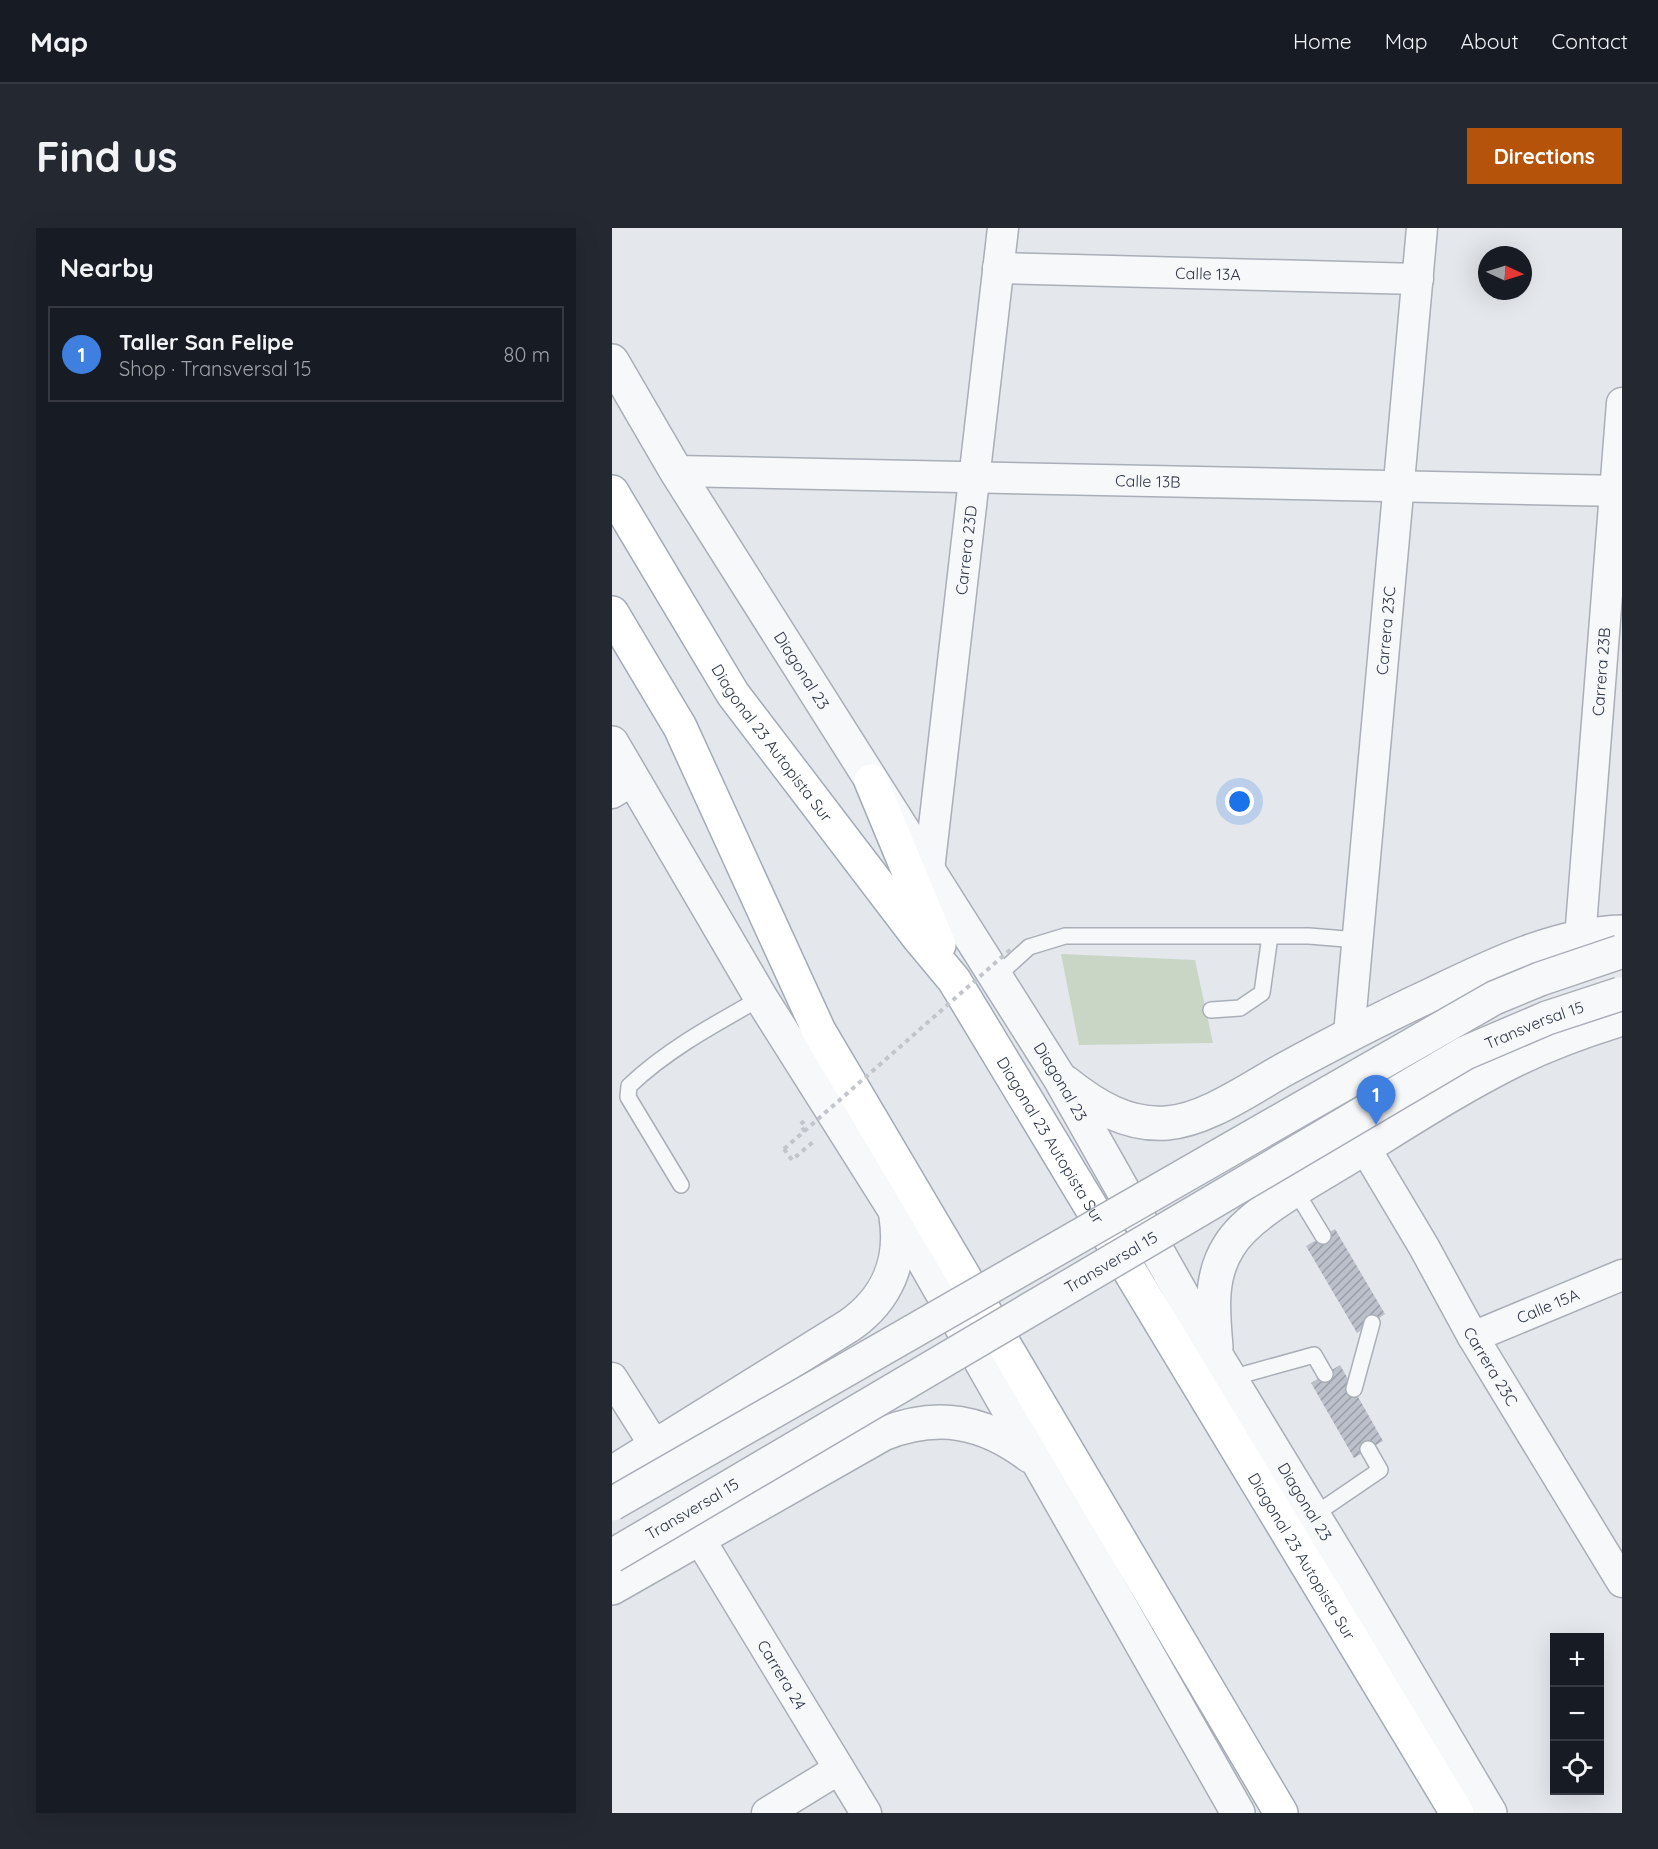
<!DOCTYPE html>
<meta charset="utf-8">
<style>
:root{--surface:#171b24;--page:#242831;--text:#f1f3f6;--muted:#9ea1a6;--line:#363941;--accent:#b45309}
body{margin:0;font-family:Quicksand,sans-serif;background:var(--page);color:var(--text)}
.controls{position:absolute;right:18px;bottom:18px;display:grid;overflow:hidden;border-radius:0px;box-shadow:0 6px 24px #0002}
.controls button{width:54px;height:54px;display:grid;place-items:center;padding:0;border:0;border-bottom:2px solid var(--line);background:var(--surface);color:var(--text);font:30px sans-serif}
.compass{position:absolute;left:866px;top:18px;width:54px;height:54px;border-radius:50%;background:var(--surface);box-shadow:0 6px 24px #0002;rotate:94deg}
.you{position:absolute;left:628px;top:574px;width:21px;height:21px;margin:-15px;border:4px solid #fff;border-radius:50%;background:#1a73e8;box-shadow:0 0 0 9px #1a73e833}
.badge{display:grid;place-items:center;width:39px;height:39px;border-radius:50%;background:var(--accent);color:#fff;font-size:20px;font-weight:700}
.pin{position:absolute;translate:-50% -50px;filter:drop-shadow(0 2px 3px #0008)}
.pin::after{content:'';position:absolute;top:32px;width:21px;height:18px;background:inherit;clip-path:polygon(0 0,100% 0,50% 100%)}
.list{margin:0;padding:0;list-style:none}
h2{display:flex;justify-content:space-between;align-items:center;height:78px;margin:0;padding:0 24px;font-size:26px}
h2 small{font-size:20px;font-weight:400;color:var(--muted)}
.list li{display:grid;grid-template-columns:39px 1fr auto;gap:18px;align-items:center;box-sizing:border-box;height:96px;margin:0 12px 12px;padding:0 12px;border:2px solid var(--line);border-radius:0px}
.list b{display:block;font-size:22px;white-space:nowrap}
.list p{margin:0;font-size:20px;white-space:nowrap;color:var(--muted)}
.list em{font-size:20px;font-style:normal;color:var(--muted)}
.icon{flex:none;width:33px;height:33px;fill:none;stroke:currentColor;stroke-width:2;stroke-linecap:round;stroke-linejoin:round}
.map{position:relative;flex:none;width:1010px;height:1585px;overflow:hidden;border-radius:0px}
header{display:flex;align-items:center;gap:36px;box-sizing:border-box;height:84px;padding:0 30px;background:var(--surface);border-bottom:2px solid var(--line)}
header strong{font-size:28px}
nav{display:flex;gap:33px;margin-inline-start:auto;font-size:21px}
.intro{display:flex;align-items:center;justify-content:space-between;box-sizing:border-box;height:144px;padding:0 36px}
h1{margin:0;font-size:42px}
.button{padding:15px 27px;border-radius:0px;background:var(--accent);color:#fff;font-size:21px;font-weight:700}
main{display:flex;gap:36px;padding:0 36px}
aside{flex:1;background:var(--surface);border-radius:0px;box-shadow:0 6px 24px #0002}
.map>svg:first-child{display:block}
</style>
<header>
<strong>Map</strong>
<nav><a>Home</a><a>Map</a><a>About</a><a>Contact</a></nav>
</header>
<div class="intro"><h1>Find us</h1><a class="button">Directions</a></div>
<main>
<aside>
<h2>Nearby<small></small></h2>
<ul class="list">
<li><span class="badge" style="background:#3f7fe0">1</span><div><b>Taller San Felipe</b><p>Shop · Transversal 15</p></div><em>80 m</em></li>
</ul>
</aside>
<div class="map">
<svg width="1010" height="1585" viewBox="0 0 1010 1585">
<defs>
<pattern id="building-hatch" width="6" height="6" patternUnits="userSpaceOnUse" patternTransform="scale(1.5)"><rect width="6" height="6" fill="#bbc0ca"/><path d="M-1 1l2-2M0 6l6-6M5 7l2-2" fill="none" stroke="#989da6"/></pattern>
</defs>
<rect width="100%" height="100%" fill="#e4e7ec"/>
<path fill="#c9d6c5" d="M449,726L583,732L601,815L467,817Z"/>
<path fill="url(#building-hatch)" d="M723,1001L773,1086L745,1105L694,1018Z
M728,1137L771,1213L742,1230L699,1155Z"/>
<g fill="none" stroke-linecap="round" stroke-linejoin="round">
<defs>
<path id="service" d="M384,749L417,719L453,708H697L746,712
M599,782L628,780L650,765L658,708
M69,957L16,869L17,858C56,821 103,796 149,770
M683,962L711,1008
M619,1150L702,1127L713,1146
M742,1161L760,1095
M702,1287L768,1242L756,1221"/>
<g id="minor">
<path id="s1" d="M386,40L806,51"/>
<path id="s2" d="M64,243L1010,263"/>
<path d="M0,565L21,552"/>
<path id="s3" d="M317,642L391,0"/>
<path id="s4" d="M968,711L1010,175"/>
<path id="s5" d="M737,806L810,0"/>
<path id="s6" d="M753,920L812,1019L861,1109L1010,1354"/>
<path id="s7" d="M861,1109L1010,1047"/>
<path d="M0,1150L43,1218"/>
<path id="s8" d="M87,1310L254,1585"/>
<path d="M155,1585L227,1541"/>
</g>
<g id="tertiary">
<path id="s9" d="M0,133L64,243L447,849L604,1127L737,1346L878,1585"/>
<path d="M0,515L149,770L284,984L626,1585"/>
<path d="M453,854C483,878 515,898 555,895C595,892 640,859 675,840C723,814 771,789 821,766C879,738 944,706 1010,704"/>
<path d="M604,1119C601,1084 597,1049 617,1018C636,986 694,956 726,936C784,901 842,862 903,832C938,815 974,802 1010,791"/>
<path d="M0,1245L238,1097C275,1071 291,1033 284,989"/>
<path d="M0,1360L271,1206C326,1184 372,1193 418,1228"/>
</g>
<g id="primary">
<path id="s10" d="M0,264L121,466L307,710L342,752L845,1585"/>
<path d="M0,385L68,499L207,803L669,1585"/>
<path d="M259,553L327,717"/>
</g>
</defs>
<use href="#service" stroke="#a9aeb7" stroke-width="18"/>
<use href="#minor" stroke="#a9aeb7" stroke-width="33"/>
<use href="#tertiary" stroke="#a9aeb7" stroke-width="36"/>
<use href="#primary" stroke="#a3abb8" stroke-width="36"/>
<path stroke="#c2c5cb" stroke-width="4" stroke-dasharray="4.5 4.5" stroke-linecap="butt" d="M192,893L188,897L195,906
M172,921L180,932L201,914L199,912"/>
<use href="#service" stroke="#f7f8fa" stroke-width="15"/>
<use href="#minor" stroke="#f7f8fa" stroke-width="30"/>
<use href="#tertiary" stroke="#f7f8fa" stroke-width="33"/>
<use href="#primary" stroke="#fff" stroke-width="33"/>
<defs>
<g id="tertiary-bridge">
<path d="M0,1276L882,770L928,751L1008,724"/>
<path id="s11" d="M0,1328L853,825L935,790L1008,766"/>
</g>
</defs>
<use href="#tertiary-bridge" stroke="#a9aeb7" stroke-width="36" stroke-linecap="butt"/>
<path stroke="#c2c5cb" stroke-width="4" stroke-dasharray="4.5 4.5" stroke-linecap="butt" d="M172,921L399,721"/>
<use href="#tertiary-bridge" stroke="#f7f8fa" stroke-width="33"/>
</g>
<g text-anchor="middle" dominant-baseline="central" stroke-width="4.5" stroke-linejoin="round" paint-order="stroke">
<g font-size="16" fill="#2b3445" stroke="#f4f6f9">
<text stroke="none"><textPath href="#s1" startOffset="210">Calle 13A</textPath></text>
<text stroke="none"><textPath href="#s2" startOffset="472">Calle 13B</textPath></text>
<text stroke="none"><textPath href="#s3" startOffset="322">Carrera 23D</textPath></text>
<text stroke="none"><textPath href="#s5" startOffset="405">Carrera 23C</textPath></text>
<text stroke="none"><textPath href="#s9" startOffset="363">Diagonal 23</textPath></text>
<text stroke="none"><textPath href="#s4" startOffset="268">Carrera 23B</textPath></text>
<text stroke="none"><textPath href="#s10" startOffset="298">Diagonal 23 Autopista Sur</textPath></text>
<text stroke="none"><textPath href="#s11" startOffset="1065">Transversal 15</textPath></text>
<text stroke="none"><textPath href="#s9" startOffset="849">Diagonal 23</textPath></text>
<text stroke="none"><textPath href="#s10" startOffset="784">Diagonal 23 Autopista Sur</textPath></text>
<text stroke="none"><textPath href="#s11" startOffset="579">Transversal 15</textPath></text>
<text stroke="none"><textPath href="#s7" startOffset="81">Calle 15A</textPath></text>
<text stroke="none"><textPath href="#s6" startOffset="252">Carrera 23C</textPath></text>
<text stroke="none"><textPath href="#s9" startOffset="1335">Diagonal 23</textPath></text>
<text stroke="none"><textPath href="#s11" startOffset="93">Transversal 15</textPath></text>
<text stroke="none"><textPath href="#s10" startOffset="1270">Diagonal 23 Autopista Sur</textPath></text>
<text stroke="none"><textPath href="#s8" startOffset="160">Carrera 24</textPath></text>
</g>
</g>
</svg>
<div class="controls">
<button>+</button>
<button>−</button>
<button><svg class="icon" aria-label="locate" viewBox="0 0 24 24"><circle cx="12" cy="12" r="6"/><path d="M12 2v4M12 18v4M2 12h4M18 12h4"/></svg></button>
</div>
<svg class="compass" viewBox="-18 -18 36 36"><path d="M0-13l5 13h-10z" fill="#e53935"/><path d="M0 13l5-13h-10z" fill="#9ea1a6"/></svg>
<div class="you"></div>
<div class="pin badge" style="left:764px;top:897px;background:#3f7fe0">1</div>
</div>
</main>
